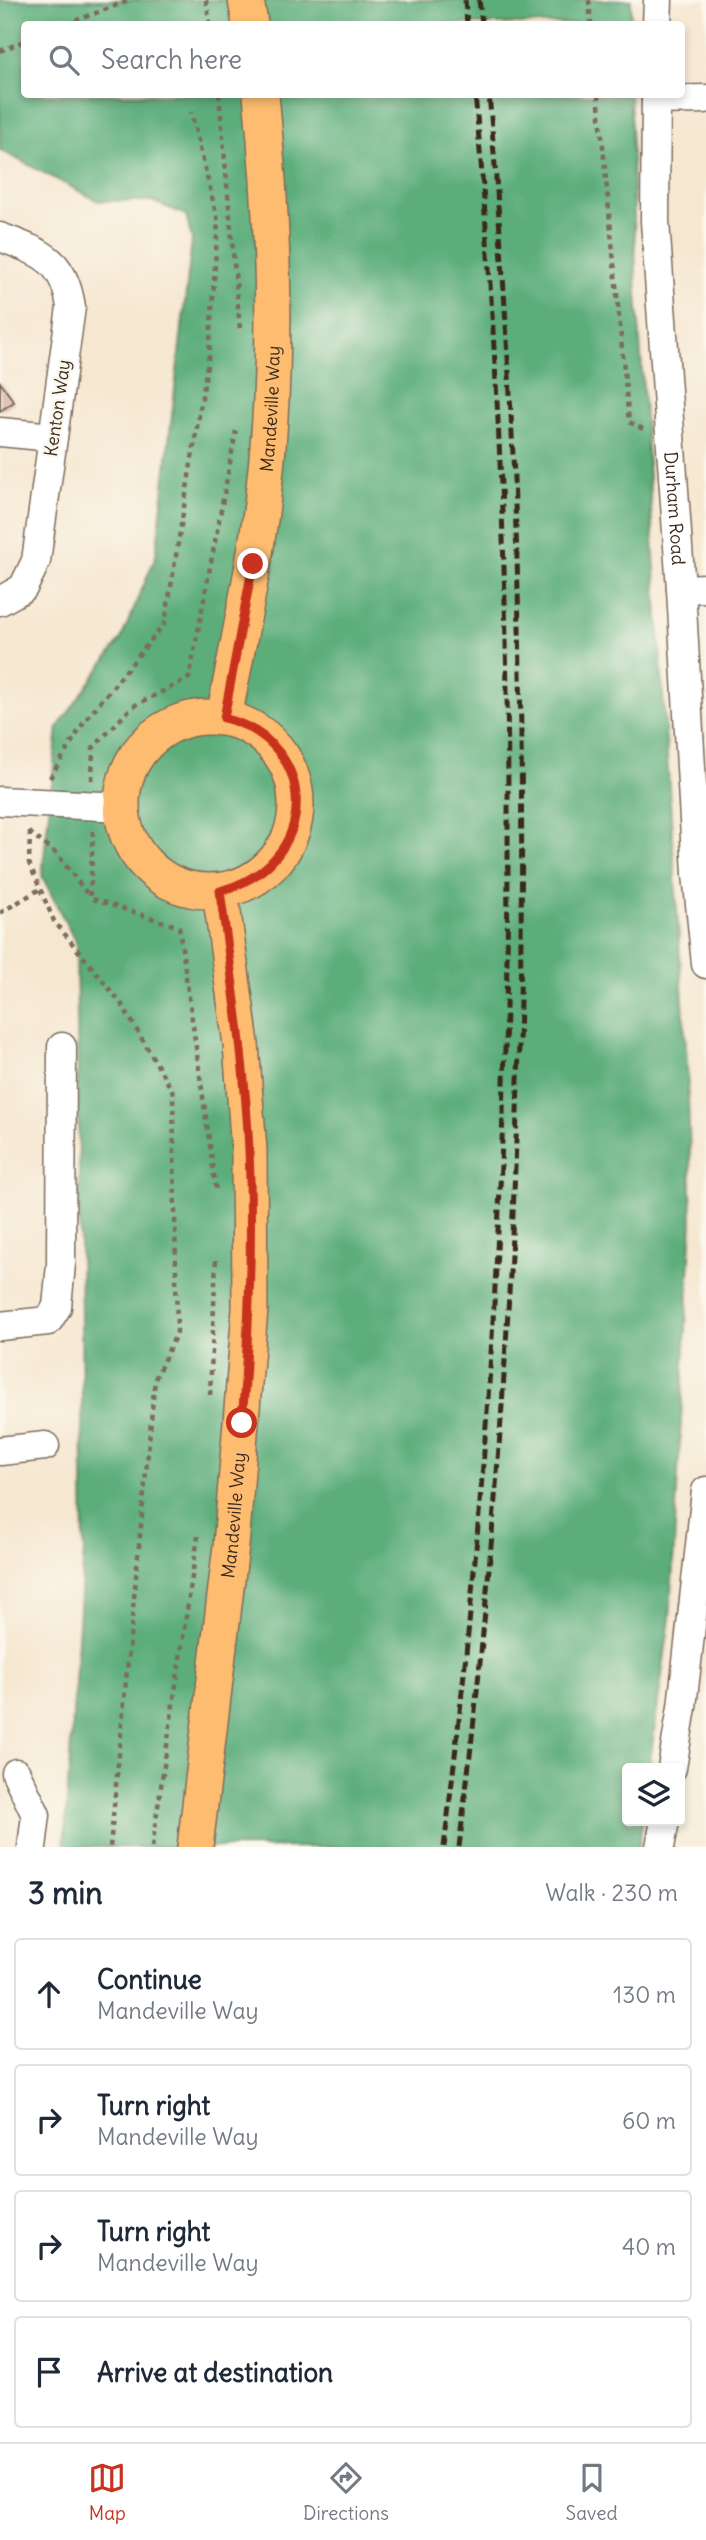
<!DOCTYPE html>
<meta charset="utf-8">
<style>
:root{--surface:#fff;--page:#f2f2f3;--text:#1f2937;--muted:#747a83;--line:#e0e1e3;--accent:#c8321e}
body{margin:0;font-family:Delius,sans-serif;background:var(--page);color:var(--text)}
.controls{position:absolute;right:21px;bottom:21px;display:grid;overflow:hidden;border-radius:7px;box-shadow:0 4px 10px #0003}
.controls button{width:63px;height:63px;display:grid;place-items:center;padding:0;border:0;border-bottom:2px solid var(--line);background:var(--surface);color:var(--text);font:35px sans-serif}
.stop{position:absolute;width:21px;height:21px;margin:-16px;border:5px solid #c8321e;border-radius:50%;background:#fff}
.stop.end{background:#c8321e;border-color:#fff;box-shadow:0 2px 7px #0008}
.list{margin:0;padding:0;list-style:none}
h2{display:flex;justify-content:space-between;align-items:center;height:91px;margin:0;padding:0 28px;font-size:30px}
h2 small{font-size:23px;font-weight:400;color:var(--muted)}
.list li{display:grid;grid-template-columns:46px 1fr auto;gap:21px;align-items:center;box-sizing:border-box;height:112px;margin:0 14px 14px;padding:0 14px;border:2px solid var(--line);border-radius:7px}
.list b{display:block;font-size:26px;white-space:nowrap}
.list p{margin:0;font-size:23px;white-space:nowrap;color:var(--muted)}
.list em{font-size:23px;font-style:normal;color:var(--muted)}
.icon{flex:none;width:38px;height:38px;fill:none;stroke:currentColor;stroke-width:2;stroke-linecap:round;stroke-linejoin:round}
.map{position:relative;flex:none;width:706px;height:1847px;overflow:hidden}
.search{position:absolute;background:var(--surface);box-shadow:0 4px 10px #0003;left:21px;right:21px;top:21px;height:77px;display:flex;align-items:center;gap:18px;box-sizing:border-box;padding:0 24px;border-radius:7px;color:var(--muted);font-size:26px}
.sheet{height:595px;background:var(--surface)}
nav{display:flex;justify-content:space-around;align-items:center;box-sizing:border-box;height:98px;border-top:2px solid var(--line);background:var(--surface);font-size:19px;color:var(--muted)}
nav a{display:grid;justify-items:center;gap:4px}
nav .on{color:var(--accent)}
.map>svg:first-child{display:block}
</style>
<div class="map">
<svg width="706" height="1847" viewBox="0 0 706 1847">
<rect width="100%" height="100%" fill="#fbf7ec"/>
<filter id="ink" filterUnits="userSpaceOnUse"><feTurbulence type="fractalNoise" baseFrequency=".0143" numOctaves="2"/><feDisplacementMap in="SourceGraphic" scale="14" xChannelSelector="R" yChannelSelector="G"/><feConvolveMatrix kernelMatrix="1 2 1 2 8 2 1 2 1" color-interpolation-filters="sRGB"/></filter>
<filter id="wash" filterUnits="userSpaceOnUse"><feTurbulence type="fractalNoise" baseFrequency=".00686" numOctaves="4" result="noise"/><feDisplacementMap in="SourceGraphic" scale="28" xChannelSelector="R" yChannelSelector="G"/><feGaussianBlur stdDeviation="1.57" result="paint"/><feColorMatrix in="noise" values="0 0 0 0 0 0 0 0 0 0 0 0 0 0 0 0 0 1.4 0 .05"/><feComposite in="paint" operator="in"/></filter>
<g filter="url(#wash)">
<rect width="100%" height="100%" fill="#f6e7d0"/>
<path fill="#5cad7a" stroke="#4c6c4c" stroke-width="2" d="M0,0H631V24H24V94L630,95L636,278L687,1063L692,1221L670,1618L649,1768H627V1821H642L639,1847H64L84,1550L76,943L42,876L58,727L121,639L156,556L192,240L186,215L152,201H98L0,150Z"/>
<g id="blocks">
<path fill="#cd9a8a" d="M0,382L14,402L0,411Z"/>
</g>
</g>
<g filter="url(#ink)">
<use href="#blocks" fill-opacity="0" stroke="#7c6c5c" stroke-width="2"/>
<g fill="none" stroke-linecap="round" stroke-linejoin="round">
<defs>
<g id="minor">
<path d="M657,24L658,0"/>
<path id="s1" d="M656,94L655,221L681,589L697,874L706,964"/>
<path d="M656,100L706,99"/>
<path d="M0,237C42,253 64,259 71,307L36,561L23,588L0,601"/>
<path d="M0,432L53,437"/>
<path d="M681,589L706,588"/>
<path d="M0,801L122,807"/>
<path d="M0,1326L48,1321L57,1307L61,1264L62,1047"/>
<path d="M0,1451L45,1446"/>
<path d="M672,1768L682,1707L706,1491"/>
<path d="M16,1773L36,1815L32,1847"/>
<path d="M660,1847L665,1821"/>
</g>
<g id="major">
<path d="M246,0L250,24"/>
<circle cx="209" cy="804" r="87"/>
<path id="s2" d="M224,718C235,658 248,599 257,540C280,394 275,241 261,94"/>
<path id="s3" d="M195,1847L231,1546L250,1309L249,1151L241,1044L220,891"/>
</g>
</defs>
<use href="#minor" stroke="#7c6c5c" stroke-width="31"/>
<use href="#major" stroke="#7c6c5c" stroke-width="38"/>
<path stroke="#7c6c5c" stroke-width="4.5" stroke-dasharray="5 5" stroke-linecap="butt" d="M206,0L210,24
M589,0L591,24
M66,24L131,0
M0,51L24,41
M219,94L240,329
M598,94L629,422L643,429
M50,778L84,722L165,623L209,354L218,221L191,112
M92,780L93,748L132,707L189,678L236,431
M93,831L90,898L179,927L216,1189
M29,832L57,854L89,896
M30,832L29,863L54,921L121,1003L173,1092L177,1332L155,1379L110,1847
M0,913L40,889
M210,1395L216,1260
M152,1847L198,1536"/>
<use href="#minor" stroke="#fff" stroke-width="28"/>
<use href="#major" stroke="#fdbc70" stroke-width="35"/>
<path stroke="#3b2a1e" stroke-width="5" stroke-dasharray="10 5" stroke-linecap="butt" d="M465,0L467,24
M479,0L482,24
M444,1847C517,1267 528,676 475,94
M459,1847C532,1266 540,677 489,94"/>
</g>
</g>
<g fill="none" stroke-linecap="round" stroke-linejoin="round" filter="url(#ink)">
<path stroke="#c8321e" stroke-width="9" d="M242,1423C249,1332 253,1242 249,1151C245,1064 232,977 220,891C319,865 323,744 224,718L253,564"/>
</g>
<g text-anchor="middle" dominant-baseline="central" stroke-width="5" stroke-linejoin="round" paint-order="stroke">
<g font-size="18" fill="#3b2a1e" stroke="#fbf7ec">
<text transform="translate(57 408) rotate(-82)">Kenton Way</text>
<text stroke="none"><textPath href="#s2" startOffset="313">Mandeville Way</textPath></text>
<text stroke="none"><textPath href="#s1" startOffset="415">Durham Road</textPath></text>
<text stroke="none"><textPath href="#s3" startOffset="334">Mandeville Way</textPath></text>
</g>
</g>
</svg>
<div class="controls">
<button><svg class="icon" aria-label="layers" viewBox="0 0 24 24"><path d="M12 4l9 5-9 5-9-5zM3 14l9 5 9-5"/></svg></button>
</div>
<div class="stop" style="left:242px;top:1423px"></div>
<div class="stop end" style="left:253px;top:564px"></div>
<div class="search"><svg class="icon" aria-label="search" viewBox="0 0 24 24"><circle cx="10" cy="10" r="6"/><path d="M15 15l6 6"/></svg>Search here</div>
</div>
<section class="sheet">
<h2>3 min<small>Walk · 230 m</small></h2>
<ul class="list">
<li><svg class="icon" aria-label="ahead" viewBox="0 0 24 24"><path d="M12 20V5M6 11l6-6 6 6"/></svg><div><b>Continue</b><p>Mandeville Way</p></div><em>130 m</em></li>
<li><svg class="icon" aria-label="right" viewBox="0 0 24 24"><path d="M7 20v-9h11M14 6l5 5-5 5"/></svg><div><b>Turn right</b><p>Mandeville Way</p></div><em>60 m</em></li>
<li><svg class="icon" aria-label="right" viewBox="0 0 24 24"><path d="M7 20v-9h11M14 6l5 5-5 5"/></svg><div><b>Turn right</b><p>Mandeville Way</p></div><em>40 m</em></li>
<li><svg class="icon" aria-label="arrive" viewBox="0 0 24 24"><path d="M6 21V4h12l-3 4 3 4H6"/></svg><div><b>Arrive at destination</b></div></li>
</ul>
</section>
<nav>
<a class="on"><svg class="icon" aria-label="map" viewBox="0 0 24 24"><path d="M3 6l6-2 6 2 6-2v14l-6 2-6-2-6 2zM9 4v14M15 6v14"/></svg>Map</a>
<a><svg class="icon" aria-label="directions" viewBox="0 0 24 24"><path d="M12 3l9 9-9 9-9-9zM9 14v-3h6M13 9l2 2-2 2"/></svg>Directions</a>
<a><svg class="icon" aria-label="saved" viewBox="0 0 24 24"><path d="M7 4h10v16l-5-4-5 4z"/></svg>Saved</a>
</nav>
